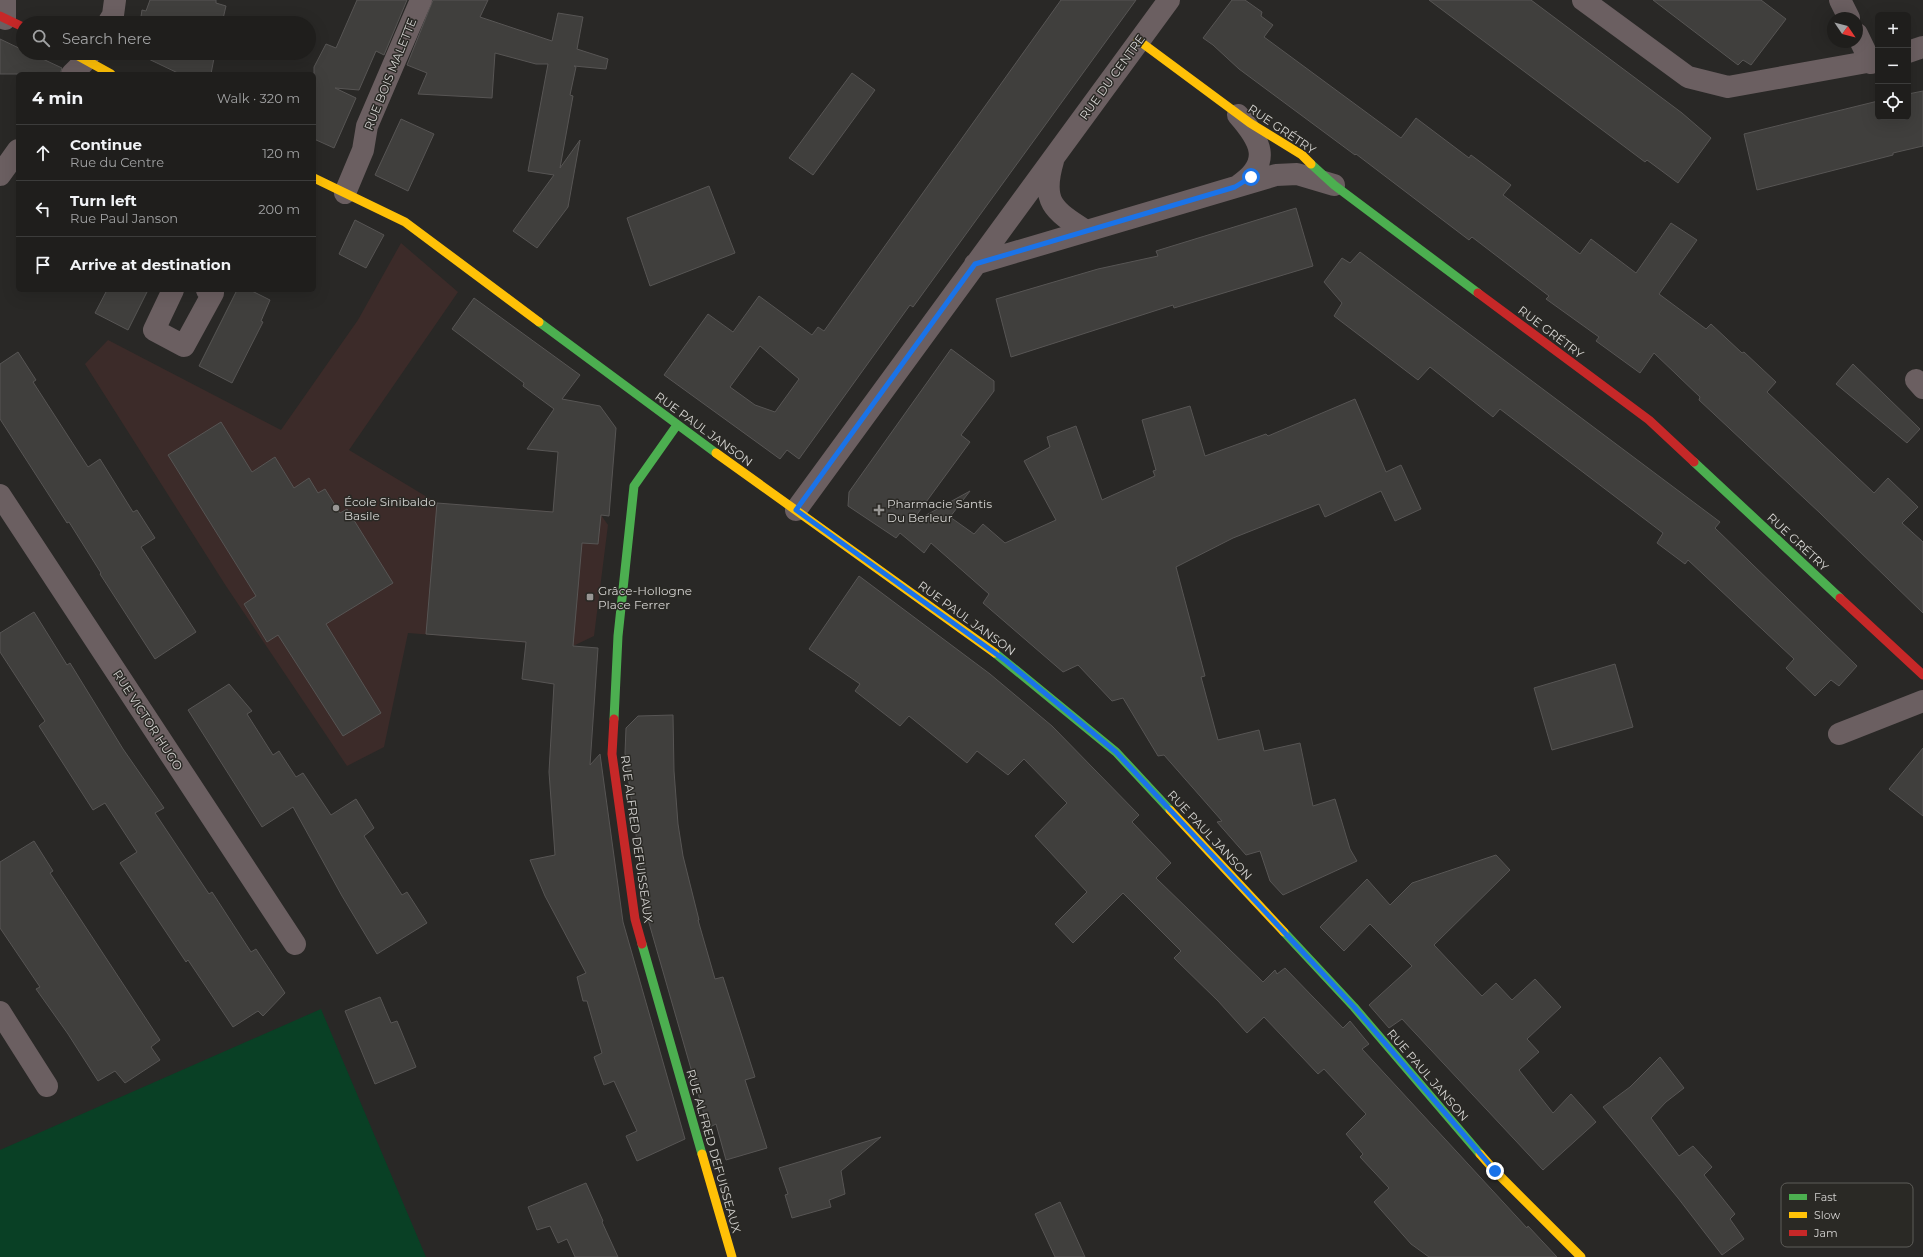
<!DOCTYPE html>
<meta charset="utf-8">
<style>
:root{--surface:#1f1e1c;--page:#272725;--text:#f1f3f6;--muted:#a1a2a3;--line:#3c3c3b}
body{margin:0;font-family:Montserrat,sans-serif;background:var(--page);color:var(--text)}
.controls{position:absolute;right:12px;top:12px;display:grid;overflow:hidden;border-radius:6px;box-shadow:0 4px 16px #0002}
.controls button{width:36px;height:36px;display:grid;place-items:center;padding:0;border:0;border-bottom:1px solid var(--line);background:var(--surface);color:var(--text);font:20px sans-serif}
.compass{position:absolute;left:1827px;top:12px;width:36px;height:36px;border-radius:50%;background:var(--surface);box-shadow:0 4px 16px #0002;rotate:125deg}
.stop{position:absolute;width:12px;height:12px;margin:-9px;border:3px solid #1a73e8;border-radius:50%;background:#fff}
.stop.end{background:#1a73e8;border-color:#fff;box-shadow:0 1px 4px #0008}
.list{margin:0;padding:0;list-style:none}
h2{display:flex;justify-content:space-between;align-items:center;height:52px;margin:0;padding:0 16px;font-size:17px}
h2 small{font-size:13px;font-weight:400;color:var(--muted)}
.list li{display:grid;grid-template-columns:26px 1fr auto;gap:12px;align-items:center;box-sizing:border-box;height:56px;padding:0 16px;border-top:1px solid var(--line)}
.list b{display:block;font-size:15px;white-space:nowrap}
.list p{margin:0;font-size:13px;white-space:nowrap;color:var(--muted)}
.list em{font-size:13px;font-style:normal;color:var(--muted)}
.icon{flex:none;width:22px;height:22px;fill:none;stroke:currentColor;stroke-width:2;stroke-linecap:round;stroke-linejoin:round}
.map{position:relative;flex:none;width:1923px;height:1257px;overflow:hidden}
.search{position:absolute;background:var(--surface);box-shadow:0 4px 16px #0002;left:16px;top:16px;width:300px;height:44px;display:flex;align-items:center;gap:10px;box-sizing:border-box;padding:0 14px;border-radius:22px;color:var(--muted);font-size:15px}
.panel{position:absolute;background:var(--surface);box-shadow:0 4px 16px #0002;left:16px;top:72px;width:300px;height:220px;border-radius:6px}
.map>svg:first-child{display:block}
</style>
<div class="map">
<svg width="1923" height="1257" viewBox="0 0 1923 1257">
<rect width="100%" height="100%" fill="#292826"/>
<path fill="#3c2b29" d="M401,243L458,292L349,450L437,503L601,515L608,525L594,636L573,646L408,633L384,747L347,766L226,586L85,364L108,340L281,430L358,320Z"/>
<path fill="#094025" d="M321,1009L426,1257H0V1150Z"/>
<path fill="#403f3d" stroke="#575554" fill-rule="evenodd" d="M150,0H216V3L226,6L222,23H140L142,10L146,11Z
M357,0H407L384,55L376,51L359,90L335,88L356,98L334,148L314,139V67L326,44L336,48Z
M433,0H488L480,17L552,41L558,13L583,17L577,49L608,59L606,69L574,66L576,67L570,95L573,96L560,168L580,140L568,207L537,248L513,231L554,175L528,171L548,64H536L495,53L492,98L418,94L427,73L407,65Z
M1061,0H1136L913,307L910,305L799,459L787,450L780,459L664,375L708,314L733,332L759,296L812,335L818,327L824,331ZM760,346L799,379L775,412L755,405L730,387Z
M1232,0H1245L1262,12L1261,16L1273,25L1264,37L1401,138L1416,118L1469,158L1471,155L1511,185L1503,195L1580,254L1591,239L1636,273L1671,223L1697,240L1659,294L1706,329L1711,324L1742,353L1744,352L1776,382L1767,392L1874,493L1888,478L1918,507L1902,523L1923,542V613L1820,513L1699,400L1700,397L1654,353L1640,373L1596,341L1599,337L1546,299L1549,296L1472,237L1469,240L1356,154L1355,155L1239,69L1213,45L1203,38Z
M1429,0H1531L1682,113L1711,138L1678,183L1647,160L1645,162Z
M1653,0H1761L1786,19L1751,65L1743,60L1738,65Z
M0,39L23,50V53H30L62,68L60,74H0Z
M136,53H215L211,74H180Z
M852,73L875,90L813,175L789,158Z
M1923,91V146L1893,153V155L1757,190L1744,134L1878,101V117H1908V94Z
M401,119L434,134L408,191L375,175Z
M709,186L735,253L650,286L627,218Z
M1296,208L1313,266L1174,308L1173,305L1011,357L996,299L1098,269L1158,256L1156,251Z
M355,220L384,235L366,268L339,254Z
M1360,252L1720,522L1715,528L1857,666L1839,686L1831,680L1815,696L1786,668L1794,659L1688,560L1685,564L1657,543L1663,533L1500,409L1493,417L1430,367L1418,380L1334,316L1342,303L1324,282L1342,258L1350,263Z
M107,290H148L128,330L95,313Z
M237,290H250L270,300L261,321L263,322L232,383L199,366Z
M474,298L580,375L562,399L600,406L616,428L609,516L601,515L598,544L582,543L573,646L598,648L590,765L600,754L623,922L685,1139L637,1161L626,1136L637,1131L614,1081L604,1085L594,1057L602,1053L587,1001H583L577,977L586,973L545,896L530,860L555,855L549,772L554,684L522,679L526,642L426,634L437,503L553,512L558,452L527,449L554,409L523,386L524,383L452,329Z
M951,349L994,381V391L961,435L970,442L910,524L970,491L950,517L974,534L983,524L1005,543L1056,520L1024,461L1050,447L1047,437L1076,426L1102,500L1155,476L1153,471L1156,470L1142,420L1190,406L1205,456L1266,434L1268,436L1355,399L1386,472L1401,465L1421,509L1395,521L1381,491L1325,517L1319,504L1233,538L1176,567L1205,676L1201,677L1218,740L1259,730L1264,751L1300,743L1313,806L1335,799L1350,849L1357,861L1283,895L1270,881L1260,851L1246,855L1217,822L1222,821L1164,755L1158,756L1123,698L1112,701L1078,665L1063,672L983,603L989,594L931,543L924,553L900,533L896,538L848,506L849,492Z
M18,352L36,380L33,382L88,467L100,459L133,512L137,510L155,538L141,547L196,632L155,659L100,574L101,573L69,522L67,523L0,419V364Z
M1853,364L1920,429L1907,443L1836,384Z
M221,422L252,472L275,457L294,488L309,478L318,493L325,489L340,513L347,509L393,583L326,624L381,713L343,736L278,635L267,642L244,604L256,596L168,455Z
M859,576L990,674L1052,726L1139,815L1132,822L1171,863L1156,878L1263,982L1275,970L1277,974L1285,968L1343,1028L1350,1021L1369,1044L1362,1049L1527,1228L1528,1226L1557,1257H1429L1411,1244L1374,1202L1389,1188L1360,1157L1363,1154L1346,1134L1366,1114L1324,1069L1318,1074L1264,1017L1247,1033L1218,1001L1174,958L1181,951L1123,893L1073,943L1055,924L1087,892L1035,836L1067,803L1024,759L1008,775L977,751L967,763L909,716L900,726L855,691L860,684L809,649Z
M34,612L67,665L70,663L123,749L164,808L155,813L209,894L212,892L251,952L256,949L285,993L263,1016L258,1011L233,1027L188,960L186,962L120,863L137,852L105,803L93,810L39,726L45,721L0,652V633Z
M1615,664L1633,727L1552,750L1534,688Z
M229,684L252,711L247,714L273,755L279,751L296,777L303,773L331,815L356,799L374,828L364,836L402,895L407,892L427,923L377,954L342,896L293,807L262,827L188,710Z
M673,715L674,771L678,824L683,856L699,920H698L715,979L723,977L755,1077L745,1080L767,1148L726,1160L716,1124L708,1128L647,916L625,753L626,728L638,716Z
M1923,748V816L1889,789Z
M34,841L53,871L50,873L160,1040L151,1047L160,1060L125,1083L115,1071L98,1081L68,1034L36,989L40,987L0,928V862Z
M1496,855L1510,870L1434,945L1482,996L1496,983L1512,1000L1535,979L1561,1007L1527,1039L1539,1052L1519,1070L1553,1113L1571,1094L1596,1122L1543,1170L1402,1019L1389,1028L1369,1005L1412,966L1370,924L1344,951L1320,927L1367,879L1390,905L1412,883Z
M380,997L391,1023L397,1021L416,1067L375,1084L345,1011Z
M1660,1057L1684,1088L1666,1102L1651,1118L1679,1156L1693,1146L1712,1167L1704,1175L1735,1214L1730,1219L1744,1239L1722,1255L1678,1198L1603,1107L1630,1087Z
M881,1137L841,1171L845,1194L829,1200L831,1207L792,1218L785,1195L788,1194L779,1168Z
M586,1183L603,1221L602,1222L618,1257H575L567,1239L558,1243L550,1226L537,1230L528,1207Z
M1060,1202L1085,1257H1055L1035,1214Z"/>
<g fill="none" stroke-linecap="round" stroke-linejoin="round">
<path stroke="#6b5f61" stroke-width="22" d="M5,0V19
M1583,0L1688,77L1728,87L1878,60
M1840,0L1849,18
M108,23L113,15L115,0
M1857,34L1871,63
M1908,52L1923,47
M72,74L86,60L90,53
M1238,115C1260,140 1273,162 1239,185
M1053,161C1041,202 1053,210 1086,231
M0,175L18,150
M345,193L363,150L367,126L421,0
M975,264L1276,175L1297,174L1334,185
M173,290L154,330L184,346L213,293L207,290
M1916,380L1923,388
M0,495L295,944
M796,510L1169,0
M1839,734L1923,701
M0,1012L47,1086"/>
<path stroke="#4caf50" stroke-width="9" d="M1311,164L1334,185L1478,293
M539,322L716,453
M1694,462L1840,598
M995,653L1116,752L1170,810
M614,719L618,636L634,486L677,425
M1284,932L1354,1007L1480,1154
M642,944L702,1154"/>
<path stroke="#ffc107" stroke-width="9" d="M1138,40L1250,123L1302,155L1311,164
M73,53L111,74
M314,178L405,222L539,322
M716,453L995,653
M1170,810L1284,932
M702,1154L732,1257
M1480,1154L1495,1171L1581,1257"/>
<path stroke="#c62828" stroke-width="9" d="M0,16L23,27
M1478,293L1649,420L1694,462
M1840,598L1923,675
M614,719L612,754L635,919L642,944"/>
</g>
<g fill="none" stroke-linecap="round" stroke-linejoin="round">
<path stroke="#1a73e8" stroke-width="5" d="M1251,177L1235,187L975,264L796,510L1006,661L1116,752L1354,1007L1495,1171"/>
</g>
<g fill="#989694" stroke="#2a2925" stroke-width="1.5">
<circle cx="336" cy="508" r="4"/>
<path d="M877 504h4v4h4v4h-4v4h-4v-4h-4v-4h4z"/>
<rect x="586" y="593" width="8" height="8" rx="2"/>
</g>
<g text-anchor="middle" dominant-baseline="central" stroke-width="3" stroke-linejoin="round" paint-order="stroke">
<g font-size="12" fill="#d3d2d0" stroke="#2a2925">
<text transform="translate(390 74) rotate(-68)">RUE BOIS MALETTE</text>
<text transform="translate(1112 77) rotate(-54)">RUE DU CENTRE</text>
<text transform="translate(1282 129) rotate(34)">RUE GRÉTRY</text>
<text transform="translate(1551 332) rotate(37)">RUE GRÉTRY</text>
<text transform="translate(704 429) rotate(36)">RUE PAUL JANSON</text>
<text transform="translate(1798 542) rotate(43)">RUE GRÉTRY</text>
<text transform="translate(967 618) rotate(36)">RUE PAUL JANSON</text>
<text transform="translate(148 720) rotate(57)">RUE VICTOR HUGO</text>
<text transform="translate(1210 835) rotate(47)">RUE PAUL JANSON</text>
<text transform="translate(637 839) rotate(82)">RUE ALFRED DEFUISSEAUX</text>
<text transform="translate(1428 1075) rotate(49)">RUE PAUL JANSON</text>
<text transform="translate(714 1151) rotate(74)">RUE ALFRED DEFUISSEAUX</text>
</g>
<g font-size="12" fill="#d3d2d0" stroke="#2a2925" text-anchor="start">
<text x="344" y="501">École Sinibaldo<tspan x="344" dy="14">Basile</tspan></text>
<text x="887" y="503">Pharmacie Santis<tspan x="887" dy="14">Du Berleur</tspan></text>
<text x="598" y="590">Grâce-Hollogne<tspan x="598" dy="14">Place Ferrer</tspan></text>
</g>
</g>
<rect x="1781" y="1183" width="132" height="64" rx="6" fill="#2a2925" stroke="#5d5c58" stroke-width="1"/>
<rect x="1789" y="1194" width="18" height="6" fill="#4caf50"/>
<rect x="1789" y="1212" width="18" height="6" fill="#ffc107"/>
<rect x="1789" y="1230" width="18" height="6" fill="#c62828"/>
<g font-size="11" fill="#d3d2d0">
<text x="1814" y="1201">Fast</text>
<text x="1814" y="1219">Slow</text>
<text x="1814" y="1237">Jam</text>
</g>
</svg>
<div class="controls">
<button>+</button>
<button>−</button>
<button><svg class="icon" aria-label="locate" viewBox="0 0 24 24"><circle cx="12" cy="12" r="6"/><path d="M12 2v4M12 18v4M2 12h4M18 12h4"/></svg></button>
</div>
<svg class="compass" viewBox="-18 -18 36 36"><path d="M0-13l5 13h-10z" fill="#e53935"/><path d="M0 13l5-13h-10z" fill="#a1a2a3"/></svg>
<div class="stop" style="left:1251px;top:177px"></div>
<div class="stop end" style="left:1495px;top:1171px"></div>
<div class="search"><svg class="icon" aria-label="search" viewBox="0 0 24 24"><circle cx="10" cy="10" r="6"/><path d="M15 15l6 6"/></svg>Search here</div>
<section class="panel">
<h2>4 min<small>Walk · 320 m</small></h2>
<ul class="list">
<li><svg class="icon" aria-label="ahead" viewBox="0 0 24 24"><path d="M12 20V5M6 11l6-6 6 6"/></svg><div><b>Continue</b><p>Rue du Centre</p></div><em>120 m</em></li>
<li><svg class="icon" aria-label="left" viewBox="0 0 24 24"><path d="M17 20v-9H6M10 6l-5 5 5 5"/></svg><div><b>Turn left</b><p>Rue Paul Janson</p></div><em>200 m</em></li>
<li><svg class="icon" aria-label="arrive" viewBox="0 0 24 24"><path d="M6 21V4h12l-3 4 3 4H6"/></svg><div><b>Arrive at destination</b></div></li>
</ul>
</section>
</div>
